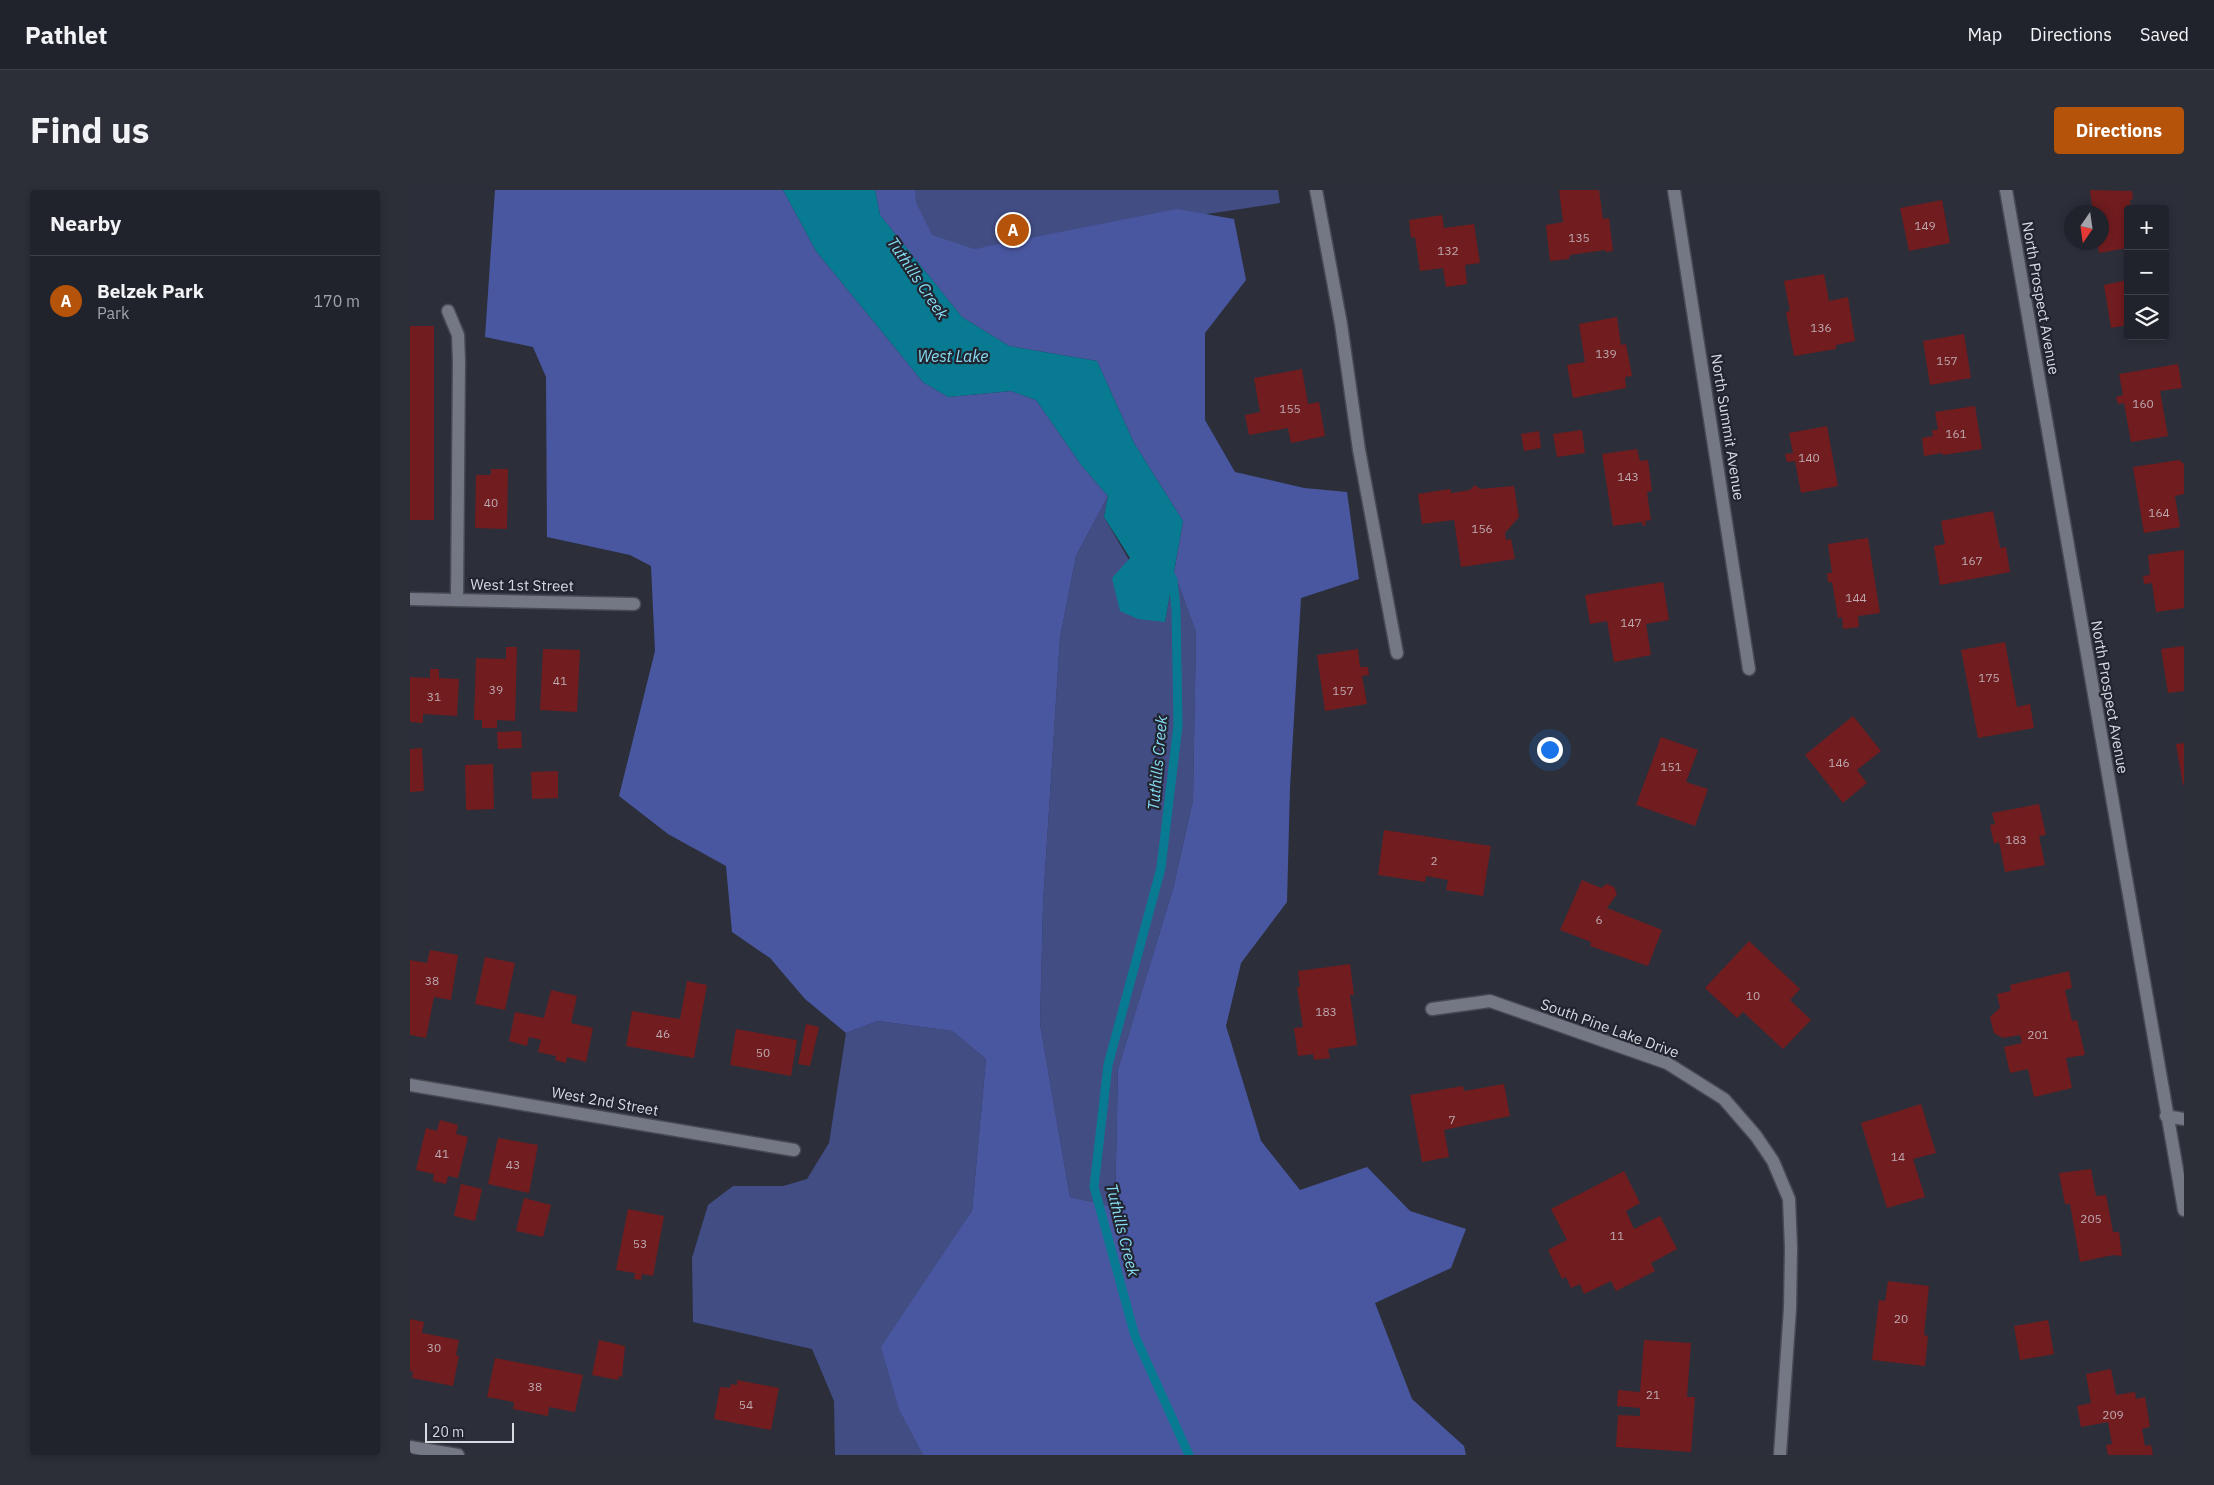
<!DOCTYPE html>
<meta charset="utf-8">
<style>
:root{--surface:#21232c;--page:#2d2f38;--text:#f1f3f6;--muted:#a2a4a9;--line:#3e4048;--accent:#b45309}
body{margin:0;font-family:"IBM Plex Sans",sans-serif;background:var(--page);color:var(--text)}
.controls{position:absolute;right:15px;top:15px;display:grid;overflow:hidden;border-radius:5px;box-shadow:0 2px 8px #0003}
.controls button{width:45px;height:45px;display:grid;place-items:center;padding:0;border:0;border-bottom:1px solid var(--line);background:var(--surface);color:var(--text);font:25px sans-serif}
.compass{position:absolute;left:1654px;top:15px;width:45px;height:45px;border-radius:50%;background:var(--surface);box-shadow:0 2px 8px #0003;rotate:193deg}
.scale{position:absolute;left:15px;bottom:12px;width:89px;box-sizing:border-box;padding-left:5px;border:2px solid #d8dae1;border-top:0;font-size:14px;line-height:18px;white-space:nowrap;color:#d8dae1;-webkit-text-stroke:4px #222530;paint-order:stroke}
.you{position:absolute;left:1139px;top:559px;width:18px;height:18px;margin:-12px;border:4px solid #fff;border-radius:50%;background:#1a73e8;box-shadow:0 0 0 8px #1a73e833}
.badge{display:grid;place-items:center;width:32px;height:32px;border-radius:50%;background:var(--accent);color:#fff;font-size:16px;font-weight:700}
.pin{position:absolute;translate:-50% -50%;border:2px solid #fff;box-shadow:0 1px 5px #0006}
.list{margin:0;padding:0;list-style:none}
h2{display:flex;justify-content:space-between;align-items:center;height:65px;margin:0;padding:0 20px;font-size:21px}
h2 small{font-size:16px;font-weight:400;color:var(--muted)}
.list li{display:grid;grid-template-columns:32px 1fr auto;gap:15px;align-items:center;box-sizing:border-box;height:90px;padding:0 20px;border-top:1px solid var(--line)}
.list b{display:block;font-size:19px;white-space:nowrap}
.list p{margin:0;font-size:16px;white-space:nowrap;color:var(--muted)}
.list em{font-size:16px;font-style:normal;color:var(--muted)}
.icon{flex:none;width:28px;height:28px;fill:none;stroke:currentColor;stroke-width:2;stroke-linecap:round;stroke-linejoin:round}
.map{position:relative;flex:none;width:1774px;height:1265px;overflow:hidden;border-radius:5px}
header{display:flex;align-items:center;gap:30px;box-sizing:border-box;height:70px;padding:0 25px;background:var(--surface);border-bottom:1px solid var(--line)}
header strong{font-size:24px}
nav{display:flex;gap:28px;margin-inline-start:auto;font-size:18px}
.intro{display:flex;align-items:center;justify-content:space-between;box-sizing:border-box;height:120px;padding:0 30px}
h1{margin:0;font-size:35px}
.button{padding:12px 22px;border-radius:5px;background:var(--accent);color:#fff;font-size:18px;font-weight:700}
main{display:flex;gap:30px;padding:0 30px}
aside{flex:1;background:var(--surface);border-radius:5px;box-shadow:0 2px 8px #0003}
.map>svg:first-child{display:block}
</style>
<header>
<strong>Pathlet</strong>
<nav><a>Map</a><a>Directions</a><a>Saved</a></nav>
</header>
<div class="intro"><h1>Find us</h1><a class="button">Directions</a></div>
<main>
<aside>
<h2>Nearby<small></small></h2>
<ul class="list">
<li><span class="badge">A</span><div><b>Belzek Park</b><p>Park</p></div><em>170 m</em></li>
</ul>
</aside>
<div class="map">
<svg width="1774" height="1265" viewBox="0 0 1774 1265">
<rect width="100%" height="100%" fill="#2c2f3a"/>
<path fill="#424d84" d="M502,0H868L870,13L518,66Z
M698,306L694,327L755,432L764,382L786,442L783,610L763,699L708,879L705,1017L660,1007L630,834L633,714L650,448L666,366Z
M468,831L542,841L576,869L562,1021L521,1086L490,1222L513,1265H425L424,1211L402,1159L283,1132L282,1068L298,1015L323,996H373L397,989L419,953L436,843Z"/>
<path fill="#4957a0" d="M85,0H373L406,61L513,192L538,207L601,201L626,210L672,276L698,306L666,366L650,448L633,714L630,834L660,1007L705,1017L708,879L763,699L783,610L786,442L764,382L773,331L724,253L687,171L599,156L552,127L470,25L465,0H505L506,13L522,45L564,59L767,19L824,29L836,90L795,143V230L825,282L894,298L937,302L949,389L891,408L880,597L877,712L831,773L816,836L851,951L890,1000L957,977L1000,1021L1056,1039L1041,1078L965,1113L1002,1209L1054,1256L1056,1265H513L490,1222L471,1157L562,1021L576,869L542,841L468,831L436,843L395,809L360,768L322,742L316,676L258,644L209,606L245,461L241,376L220,365L137,347L136,187L123,157L75,147Z"/>
<path fill="#087b92" d="M373,0H465L470,25L552,127L599,156L687,171L724,253L773,331L755,432L728,429L710,421L702,388L720,368L694,327L698,306L672,276L626,210L601,201L538,207L513,192L406,61Z"/>
<g fill="none" stroke-linecap="round" stroke-linejoin="round">
<path stroke="#087b92" stroke-width="9" d="M758,380L763,390L766,419L768,535L751,678L698,875L684,997L725,1146L779,1265"/>
</g>
<path fill="#711c1f" d="M1149,0H1189L1193,29L1199,28L1203,61L1196,62L1195,60L1160,65L1159,69L1140,71L1136,35L1153,32Z
M1680,0L1722,1L1723,9L1720,10L1721,19H1718V58L1689,63L1687,52H1692V22H1683Z
M1532,10L1540,53L1499,61L1490,18Z
M1032,25L1034,38L1064,34L1070,73L1055,75L1057,94L1036,97L1033,78L1010,81L1005,47L1001,48L999,30Z
M1414,84L1419,111L1438,107L1445,151L1426,155V159L1384,166L1376,122L1380,121L1374,91Z
M1718,90V135L1701,138L1694,95Z
M1207,127L1211,155L1216,154L1222,186L1215,187L1216,198L1163,208L1157,175L1175,172L1169,134Z
M0,136H24V330H0Z
M1554,144L1561,188L1520,195L1513,151Z
M1768,174L1772,198L1750,201L1758,246L1721,252L1714,213L1708,214L1706,207L1713,205L1709,184Z
M892,179L898,214L909,212L915,246L881,253L878,238L839,245L835,225L850,222L844,188Z
M1565,216L1572,259L1533,265L1532,263L1514,266L1512,248L1523,246L1522,240H1528L1525,222Z
M1417,236L1428,296L1391,303L1385,271L1377,272L1375,264L1383,263L1379,243Z
M1172,240L1175,263L1147,267L1143,244Z
M1129,241L1131,258L1114,261L1111,244Z
M1227,259L1230,271L1238,270L1242,301L1237,302L1241,330L1235,331L1236,335L1233,336L1232,332L1203,336L1192,264Z
M1769,270L1774,274V304L1765,306L1770,337L1734,343L1723,277Z
M81,279H98L97,339L65,338L66,285H81Z
M1065,295L1070,299L1104,296L1109,327L1095,343L1096,350L1101,349L1105,369L1051,377L1044,330L1012,334L1008,304L1040,299L1041,303L1060,300Z
M1583,321L1590,358L1596,357L1600,382L1530,395L1524,356L1535,354L1531,331Z
M1458,348L1470,423L1448,426L1449,437L1433,439L1432,427L1428,428L1422,392H1418L1417,383H1422L1418,354Z
M1774,360V418L1746,422L1742,393L1734,394L1733,386L1740,385L1738,365Z
M1253,392L1259,430L1236,434L1241,465L1204,472L1197,431L1180,434L1175,405Z
M1595,452L1607,517L1620,514L1624,538L1568,548L1551,460Z
M1774,456V501L1758,503L1751,459Z
M96,457H107L105,531L87,530V538H72V530H64L66,468L96,469Z
M133,459L170,460L167,522L130,520Z
M948,459L950,477H958L959,485L952,486L957,514L915,521L907,465Z
M20,479H29V488L49,489L47,526L13,524V533L0,532V487L20,488Z
M1443,526L1471,561L1447,580L1457,593L1433,613L1395,565Z
M111,541L112,558L88,559L87,542Z
M1251,547L1288,560L1276,592L1298,599L1285,636L1226,615Z
M1774,553V595H1773L1766,554Z
M12,558L14,601L0,602V559Z
M83,574L84,619L56,620L55,575Z
M148,581V608L122,609L121,582Z
M1629,614L1636,645L1629,646L1635,675L1595,682L1589,652L1584,654L1580,635L1585,634L1582,623Z
M974,640L1081,656L1073,706L1036,700L1038,690L1016,686L1015,692L968,685Z
M1172,690L1191,698L1197,694L1204,697L1207,704L1197,718L1252,740L1238,776L1180,756L1181,752L1150,740Z
M1339,751L1390,799L1380,810L1401,830L1373,859L1333,822L1327,828L1295,798Z
M20,760L48,765L41,810L24,807L16,848L0,845V770L17,773Z
M75,767L105,773L95,820L65,814Z
M940,774L944,805H940L947,855L918,859L920,868L904,870L903,864L888,866L884,838L893,837L887,797H890L888,781Z
M1659,781L1662,798L1655,800L1662,831L1667,830L1675,865L1656,868L1662,898L1624,907L1618,879L1600,883L1594,857L1612,853L1610,845L1593,848L1584,843L1580,827L1590,818L1587,804L1601,801L1600,795Z
M277,791L297,795L284,868L216,856L222,821L270,829Z
M141,800L167,806L161,833L183,838L176,872L157,867L156,873L145,870L146,866L128,862L131,850L119,847L117,856L99,851L105,822L134,828Z
M396,834L409,837L400,876L388,874Z
M326,839L387,850L381,886L320,875Z
M1094,894L1100,926L1034,940L1039,967L1012,972L1000,905L1053,896L1054,901Z
M1511,914L1526,963L1503,969L1515,1007L1477,1018L1451,933Z
M30,930L48,935L46,944L58,947L48,988L38,986L36,994L23,991L24,984L6,980L16,938L27,941Z
M88,948L128,955L119,1003L78,994Z
M1681,979L1686,1006L1696,1005L1703,1042H1709L1712,1066L1703,1065L1670,1072L1660,1014H1655L1649,983Z
M1214,981L1230,1013L1216,1021L1224,1039L1250,1026L1267,1059L1241,1073L1245,1081L1206,1101L1201,1091L1174,1104L1170,1094L1161,1098L1156,1087L1152,1089L1138,1060L1157,1050L1141,1019Z
M51,994L72,999L65,1031L44,1026Z
M114,1008L141,1015L133,1047L106,1041Z
M218,1019L254,1026L243,1086L232,1084L231,1090L224,1089L225,1083L206,1080Z
M1478,1091L1519,1096L1514,1145L1518,1146L1515,1176L1462,1170L1469,1110L1475,1111Z
M0,1129L14,1132L12,1143L49,1150L46,1165L49,1166L43,1196L2,1188L3,1182L0,1181Z
M1638,1130L1644,1164L1610,1170L1604,1136Z
M189,1150L215,1156L212,1187L209,1186L208,1190L182,1185Z
M1234,1150L1281,1153L1277,1207H1285L1281,1262L1206,1257L1208,1225L1230,1226V1218L1207,1216L1208,1200L1230,1202Z
M85,1168L173,1185L165,1222L139,1217L138,1226L103,1219L104,1212L77,1207Z
M1701,1179L1706,1205L1725,1202L1726,1209L1735,1207L1740,1237L1732,1239L1735,1256L1741,1255L1743,1265H1698L1696,1255L1702,1254L1698,1232L1671,1237L1667,1216L1681,1213L1676,1184Z
M327,1190L369,1198L361,1240L304,1229L310,1197L320,1198L321,1194L327,1195Z"/>
<g fill="none" stroke-linecap="round" stroke-linejoin="round">
<defs>
<path id="lane" d="M38,121L48,145L49,171L47,410"/>
<path id="street" d="M906,0L931,134L949,260L987,463
M1264,0L1339,479
M1596,0L1774,1020
M0,409L224,414
M1022,819L1080,811L1257,873L1314,909L1346,946L1363,971L1379,1009L1381,1058L1380,1118L1370,1265
M0,895L384,960
M1756,926L1774,929
M0,1257L48,1265"/>
</defs>
<use href="#lane" stroke="#474a53" stroke-width="15"/>
<use href="#street" stroke="#474a53" stroke-width="15"/>
<use href="#lane" stroke="#747784" stroke-width="12"/>
<use href="#street" stroke="#747784" stroke-width="12"/>
</g>
<g text-anchor="middle" dominant-baseline="central" stroke-width="4.5" stroke-linejoin="round" paint-order="stroke">
<g font-size="12" fill="#beaab0">
<text x="1515" y="35">149</text>
<text x="1169" y="47">135</text>
<text x="1038" y="60">132</text>
<text x="1411" y="137">136</text>
<text x="1196" y="163">139</text>
<text x="1537" y="170">157</text>
<text x="1733" y="213">160</text>
<text x="880" y="218">155</text>
<text x="1546" y="243">161</text>
<text x="1399" y="267">140</text>
<text x="1218" y="286">143</text>
<text x="81" y="312">40</text>
<text x="1749" y="322">164</text>
<text x="1072" y="338">156</text>
<text x="1562" y="370">167</text>
<text x="1446" y="407">144</text>
<text x="1221" y="432">147</text>
<text x="1579" y="487">175</text>
<text x="150" y="490">41</text>
<text x="86" y="499">39</text>
<text x="933" y="500">157</text>
<text x="24" y="506">31</text>
<text x="1429" y="572">146</text>
<text x="1261" y="576">151</text>
<text x="1606" y="649">183</text>
<text x="1024" y="670">2</text>
<text x="1189" y="729">6</text>
<text x="22" y="790">38</text>
<text x="1343" y="805">10</text>
<text x="916" y="821">183</text>
<text x="253" y="843">46</text>
<text x="1628" y="844">201</text>
<text x="353" y="862">50</text>
<text x="1042" y="929">7</text>
<text x="32" y="963">41</text>
<text x="1488" y="966">14</text>
<text x="103" y="974">43</text>
<text x="1681" y="1028">205</text>
<text x="1207" y="1045">11</text>
<text x="230" y="1053">53</text>
<text x="1491" y="1128">20</text>
<text x="24" y="1157">30</text>
<text x="125" y="1196">38</text>
<text x="1243" y="1204">21</text>
<text x="336" y="1214">54</text>
<text x="1703" y="1224">209</text>
</g>
<g font-size="15" fill="#d8dae1" stroke="#222530">
<text transform="translate(1631 108) rotate(80)">North Prospect Avenue</text>
<text transform="translate(1318 237) rotate(81)">North Summit Avenue</text>
<text transform="translate(112 395) rotate(1)">West 1st Street</text>
<text transform="translate(1700 507) rotate(80)">North Prospect Avenue</text>
<text transform="translate(1200 838) rotate(20)">South Pine Lake Drive</text>
<text transform="translate(195 911) rotate(10)">West 2nd Street</text>
</g>
<g font-size="16" font-style="italic" fill="#86dcf3" stroke="#222530">
<text transform="translate(508 88) rotate(56)">Tuthills Creek</text>
<text x="543" y="166">West Lake</text>
<text transform="translate(747 573) rotate(-85)">Tuthills Creek</text>
<text transform="translate(713 1040) rotate(76)">Tuthills Creek</text>
</g>
</g>
</svg>
<div class="controls">
<button>+</button>
<button>−</button>
<button><svg class="icon" aria-label="layers" viewBox="0 0 24 24"><path d="M12 4l9 5-9 5-9-5zM3 14l9 5 9-5"/></svg></button>
</div>
<svg class="compass" viewBox="-18 -18 36 36"><path d="M0-13l5 13h-10z" fill="#e53935"/><path d="M0 13l5-13h-10z" fill="#a2a4a9"/></svg>
<div class="scale">20 m</div>
<div class="you"></div>
<div class="pin badge" style="left:603px;top:40px">A</div>
</div>
</main>
